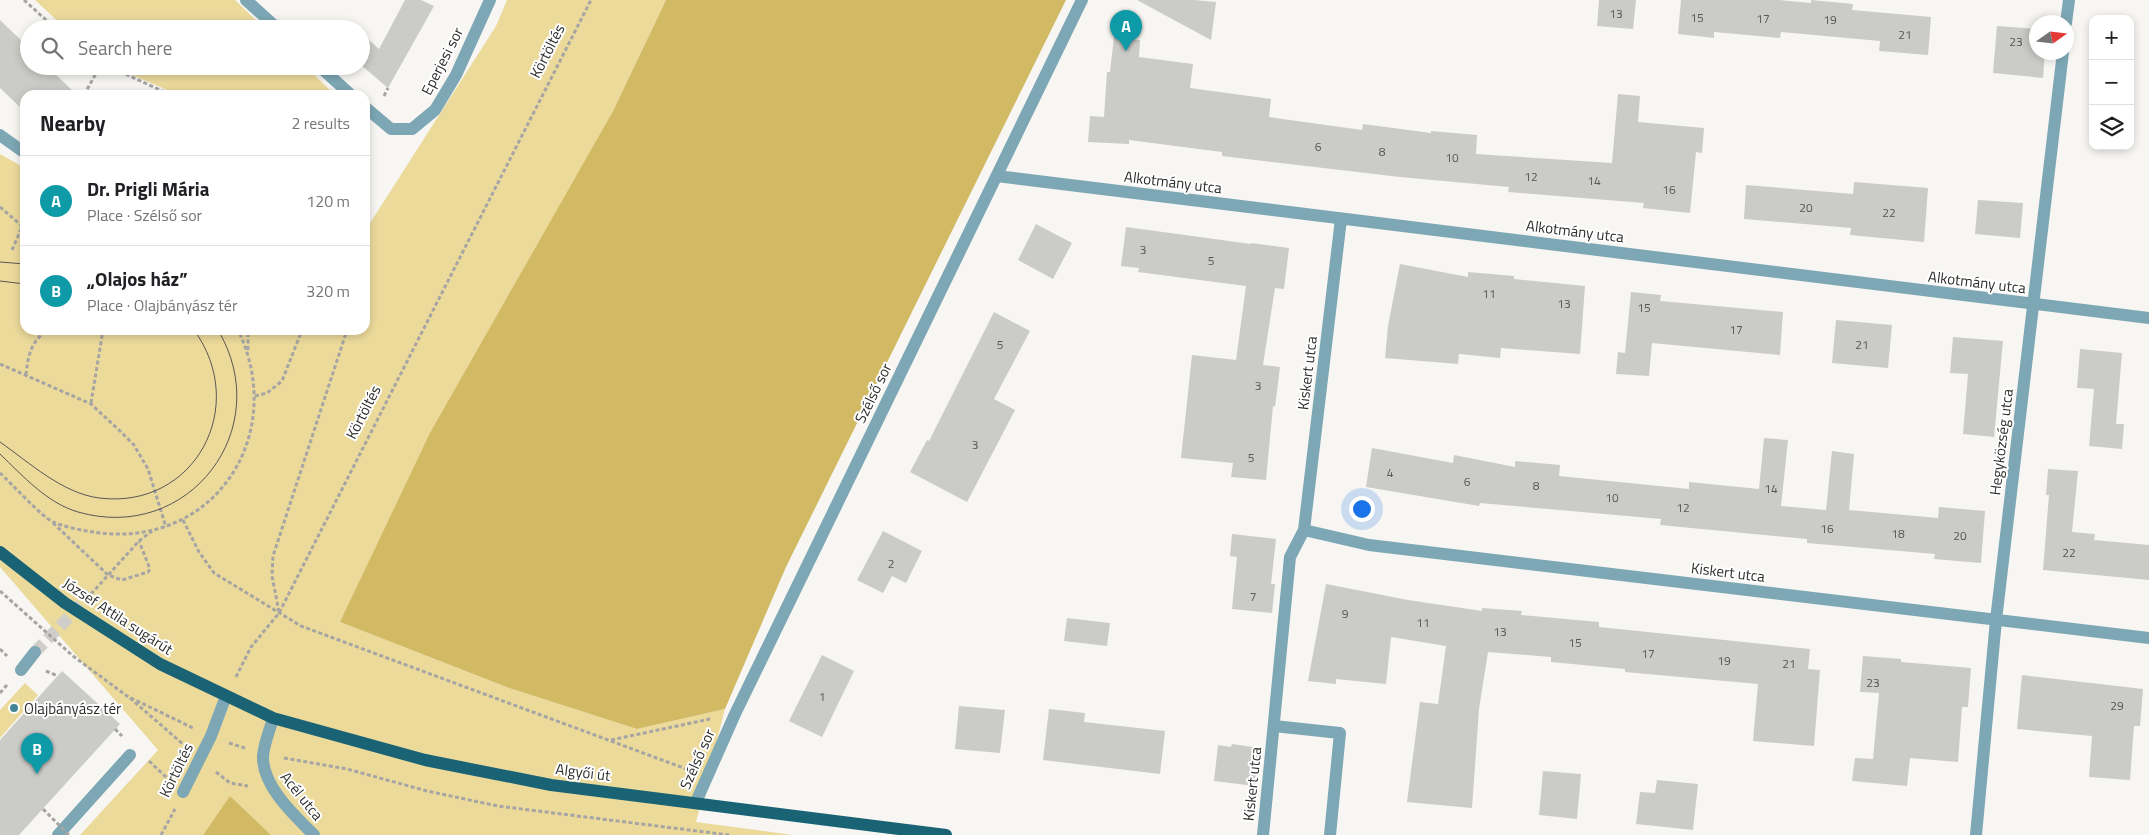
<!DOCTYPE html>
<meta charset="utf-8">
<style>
:root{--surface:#fff;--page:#f2f2f2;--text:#202124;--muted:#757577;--line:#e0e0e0;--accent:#d93025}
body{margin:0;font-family:"Titillium Web",sans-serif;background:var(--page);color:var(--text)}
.controls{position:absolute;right:15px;top:15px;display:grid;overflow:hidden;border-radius:10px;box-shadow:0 2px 8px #0003}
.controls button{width:45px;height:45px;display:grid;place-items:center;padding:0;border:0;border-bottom:1px solid var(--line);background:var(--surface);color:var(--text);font:25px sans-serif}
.compass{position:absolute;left:2029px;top:15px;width:45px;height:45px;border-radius:50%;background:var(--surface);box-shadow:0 2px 8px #0003;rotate:76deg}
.you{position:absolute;left:1361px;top:508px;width:18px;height:18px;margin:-12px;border:4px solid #fff;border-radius:50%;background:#1a73e8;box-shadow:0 0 0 8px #1a73e833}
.badge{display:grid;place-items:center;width:32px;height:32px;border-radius:50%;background:var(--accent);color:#fff;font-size:16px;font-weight:700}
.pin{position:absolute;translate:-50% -41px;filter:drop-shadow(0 1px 2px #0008)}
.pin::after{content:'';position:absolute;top:26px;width:18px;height:15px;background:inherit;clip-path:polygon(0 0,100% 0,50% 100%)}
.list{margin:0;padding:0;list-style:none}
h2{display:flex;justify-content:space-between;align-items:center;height:65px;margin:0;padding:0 20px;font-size:21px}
h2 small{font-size:16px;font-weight:400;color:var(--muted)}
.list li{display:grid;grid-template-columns:32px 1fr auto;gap:15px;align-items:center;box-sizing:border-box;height:90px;padding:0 20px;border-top:1px solid var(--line)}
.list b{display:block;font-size:19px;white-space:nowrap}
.list p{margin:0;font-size:16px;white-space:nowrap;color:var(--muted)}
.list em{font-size:16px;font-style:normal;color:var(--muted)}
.icon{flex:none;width:28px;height:28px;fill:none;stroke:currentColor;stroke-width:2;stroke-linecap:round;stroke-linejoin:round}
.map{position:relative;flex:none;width:2149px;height:835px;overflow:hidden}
.search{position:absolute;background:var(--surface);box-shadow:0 2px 8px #0003;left:20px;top:20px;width:350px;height:55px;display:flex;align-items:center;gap:12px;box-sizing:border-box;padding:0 18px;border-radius:28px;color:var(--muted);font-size:19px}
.panel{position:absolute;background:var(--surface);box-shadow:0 2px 8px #0003;left:20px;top:90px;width:350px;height:245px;border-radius:15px}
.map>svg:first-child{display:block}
</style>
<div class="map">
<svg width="2149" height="835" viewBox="0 0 2149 835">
<rect width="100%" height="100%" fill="#f7f6f3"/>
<path fill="#ecda9b" d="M35,0H235L265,29H66Z
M507,0H666L612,113L340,622L509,688L637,729L725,709L696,822L793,835H271L230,797L203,835H80L158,750L0,567V154L25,168V330H365V231L496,26Z
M111,66H305L335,95H179Z
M25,683L38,695L0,738V710Z"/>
<path fill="#d2ba64" d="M666,0H1066L786,567L725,709L637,729L509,688L340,622L430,433L612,113Z
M230,796L271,835H203Z"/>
<path fill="#cbcbc8" d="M405,0H421L434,6L388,88L361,65V33L379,49Z
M1137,0H1194L1216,2L1211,40Z
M1599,0H1636L1633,29L1597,26Z
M1681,0H1779L1811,3V0L1853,4L1852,10L1931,17L1928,55L1879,51L1880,41L1781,32L1780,38L1714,32V38L1678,34Z
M0,20L29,48V66H47L77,95H25V112L0,88Z
M1997,26L2036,29V52H2045L2043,78L1993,73Z
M1114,37L1140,40L1139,57L1193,64L1190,88L1271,99L1269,117L1362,130L1363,124L1431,133V131L1477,135L1476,154L1612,163L1618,94L1640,96L1638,122L1704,128L1702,153L1696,152L1690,213L1643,208L1644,203L1508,192L1509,187L1400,177L1222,156V152L1129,140V144L1088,142L1090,116L1104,117L1107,72H1110Z
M1854,182L1928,188L1924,242L1850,235L1851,228L1744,219L1746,185L1853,194Z
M1978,200L2023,203L2020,238L1975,234Z
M1036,224L1072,243L1053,279L1018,260Z
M1126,227L1251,244V243L1289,248L1284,289L1275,288L1263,365L1280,367L1275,407L1273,406L1266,480L1231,477L1233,463L1181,458L1192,355L1236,360L1246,286L1138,272L1139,268L1121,266Z
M1400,264L1468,277V272L1514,276V279L1585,286L1580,354L1501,348L1500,358L1459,354L1458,364L1385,358L1388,326Z
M1631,292L1661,295L1660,301L1783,312L1780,355L1652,343L1649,376L1616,374L1618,352L1625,353Z
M994,312L1030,331L994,399L1015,410L967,502L910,472L927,440L929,441Z
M1836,320L1892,325L1888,368L1832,363Z
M1953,337L2003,341L1994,437L1963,434L1968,374L1950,373Z
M2080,349L2122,353L2116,424H2124L2122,449L2089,446L2094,389L2077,388Z
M1764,438L1788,440L1781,506L1826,510L1832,451L1854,454L1849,510L1938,518L1939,507L1985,511L1981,563L1934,559L1935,554L1807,543V539L1660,525L1661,519L1480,503L1479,506L1366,487L1372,448L1453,463L1454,455L1515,467V461L1560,465L1559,476L1689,489V482L1759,489Z
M2048,469L2078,471L2072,532L2095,534L2094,540L2149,545V580L2043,570L2049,495H2046Z
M883,531L922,551L906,583L892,576L883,593L857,580Z
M1232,534L1276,539L1271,584H1275L1272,613L1232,609L1237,557L1230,556Z
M1326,584L1408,600L1482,611V608L1522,611L1521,615L1599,622V627L1810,649L1808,669L1820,670L1814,746L1753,741L1758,684L1625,672V669L1551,662V657L1488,652L1479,709L1472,808L1407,802L1420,702L1438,704L1446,646L1391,637L1386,684L1336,679V684L1308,681Z
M1067,618L1110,623L1107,646L1064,641Z
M822,655L854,671L822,737L789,721Z
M1863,656L1901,659V662L1971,668L1968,707H1962L1958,762L1910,758L1907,786L1852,781L1855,758L1873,759L1879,693L1860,692Z
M62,671L120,724L19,835H0V740Z
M2022,675L2143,689L2140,726H2134L2130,780L2089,777L2092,736L2017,729Z
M959,706L1005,710L1000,753L955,749Z
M1049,709L1085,713L1084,722L1165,731L1160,774L1043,760Z
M1232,744L1259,748L1255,786L1214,781L1218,745L1231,747Z
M1543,771L1581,774L1577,819L1539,815Z
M1657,780L1698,784L1693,830L1636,824L1640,792L1655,793Z"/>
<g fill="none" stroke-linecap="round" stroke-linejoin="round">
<path stroke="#cfcecb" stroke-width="12" stroke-dasharray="12 6" stroke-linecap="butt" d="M35,652L91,594"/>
<path stroke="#a6a5a3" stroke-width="3" stroke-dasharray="4 2.5" stroke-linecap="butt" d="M24,0L56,29
M108,66L171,95
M84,95L100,66
M384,96L388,88
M0,207L22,226
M12,250L25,220
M248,350V330
M0,364L91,404L120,431L134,445L148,469L166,527
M26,375C28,355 31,341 48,330
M255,396L267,393L282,381L302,330
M91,403L103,330
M0,473C11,483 42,517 53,522C65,527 80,530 93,532C213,551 289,436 238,330
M183,520L199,552L214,573L301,626L689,770
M53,523L108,575L122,580L148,572L150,569L139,541
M0,591L73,656L127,696L193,728
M91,594L139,541L152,531
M279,612L272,576L273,556L347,330
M0,649L7,656
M46,671L58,676
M236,677L251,647L279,613L591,0
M0,693L7,685
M130,698L184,745
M115,729L122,736
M611,740L710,719
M229,743L245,748
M284,758L347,769L427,791L498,806L729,835
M149,761L168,779
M216,772L230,783L248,786
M161,835L175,809"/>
<path stroke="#7da7b4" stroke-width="12" d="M1274,726L1340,733L1330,835
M183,792L211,736L226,696
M58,835L130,755"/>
<path stroke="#7da7b4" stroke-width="12" d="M246,0L278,29
M2066,23L2069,0
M319,66L351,95
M365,107L391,129H412L435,110L456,75L490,0
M0,135L25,153
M997,176L2149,318
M1304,530L1369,545L2149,638
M21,670L35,652
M273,718C270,730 264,743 263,756C262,786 294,815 314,835
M696,802L735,714L1082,0
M1263,835L1290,557L1304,530L1341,219
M1976,835L1996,620L2063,52"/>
<path stroke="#196375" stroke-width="12" d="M0,552L65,603L160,664L273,718L425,760L551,785L946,835"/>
<path stroke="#585755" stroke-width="1" d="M0,262L25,264
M0,281L25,284
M0,442C30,463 62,493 99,498C195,510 250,406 194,330
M0,454C23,476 47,503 78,512C189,544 277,428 218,330"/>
<path stroke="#a6a5a3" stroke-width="3" stroke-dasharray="4 2.5" stroke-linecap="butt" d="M43,809L69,835"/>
</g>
<circle fill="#438496" stroke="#fff" stroke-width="2" cx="14" cy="708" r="5"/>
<g text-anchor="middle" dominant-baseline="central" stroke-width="4" stroke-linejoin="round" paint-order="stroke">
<g font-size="12" fill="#565654">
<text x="1616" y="13">13</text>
<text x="1697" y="17">15</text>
<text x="1763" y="18">17</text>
<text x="1830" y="19">19</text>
<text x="1905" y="34">21</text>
<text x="2016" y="41">23</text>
<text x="1318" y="146">6</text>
<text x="1382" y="151">8</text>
<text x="1452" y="157">10</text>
<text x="1531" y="176">12</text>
<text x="1594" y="180">14</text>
<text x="1669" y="189">16</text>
<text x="1806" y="207">20</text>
<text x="1889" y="212">22</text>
<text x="1143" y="249">3</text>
<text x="1211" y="260">5</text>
<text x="1489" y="293">11</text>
<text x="1564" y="303">13</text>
<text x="1644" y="307">15</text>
<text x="1736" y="329">17</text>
<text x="1000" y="344">5</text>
<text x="1862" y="344">21</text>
<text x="1258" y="385">3</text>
<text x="975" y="444">3</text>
<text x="1251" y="457">5</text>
<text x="1390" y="472">4</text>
<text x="1467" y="481">6</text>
<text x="1536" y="485">8</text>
<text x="1771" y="488">14</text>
<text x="1612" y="497">10</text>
<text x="1683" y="507">12</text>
<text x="1827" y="528">16</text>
<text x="1898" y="533">18</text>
<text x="1960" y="535">20</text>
<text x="2069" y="552">22</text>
<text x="891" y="563">2</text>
<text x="1253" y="596">7</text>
<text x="1345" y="613">9</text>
<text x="1423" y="622">11</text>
<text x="1500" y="631">13</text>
<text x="1575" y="642">15</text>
<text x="1648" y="653">17</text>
<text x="1724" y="660">19</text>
<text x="1789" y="663">21</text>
<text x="1873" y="682">23</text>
<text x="822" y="696">1</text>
<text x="2117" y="705">29</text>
</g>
<g font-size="15" fill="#2f2f2d" stroke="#fff">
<text transform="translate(547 51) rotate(-63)">Körtöltés</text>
<text transform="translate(442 61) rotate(-63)">Eperjesi sor</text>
<text transform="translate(1173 182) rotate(7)">Alkotmány utca</text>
<text transform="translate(1575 231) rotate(7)">Alkotmány utca</text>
<text transform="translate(1977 282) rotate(7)">Alkotmány utca</text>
<text transform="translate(1307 373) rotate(-83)">Kiskert utca</text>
<text transform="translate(873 393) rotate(-64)">Szélső sor</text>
<text transform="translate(363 412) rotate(-63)">Körtöltés</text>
<text transform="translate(2001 442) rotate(-83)">Hegyközség utca</text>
<text transform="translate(1728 572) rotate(7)">Kiskert utca</text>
<text transform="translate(118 616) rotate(33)">József Attila sugárút</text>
<text transform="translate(697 759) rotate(-66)">Szélső sor</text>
<text transform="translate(176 770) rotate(-64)">Körtöltés</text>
<text transform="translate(583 772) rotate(7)">Algyői út</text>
<text transform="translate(1252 784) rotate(-84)">Kiskert utca</text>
<text transform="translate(302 796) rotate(51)">Acél utca</text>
</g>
<g font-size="15" fill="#2f2f2d" stroke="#fff" text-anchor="start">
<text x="24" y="708">Olajbányász tér</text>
</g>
</g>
</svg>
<div class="controls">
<button>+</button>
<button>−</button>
<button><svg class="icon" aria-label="layers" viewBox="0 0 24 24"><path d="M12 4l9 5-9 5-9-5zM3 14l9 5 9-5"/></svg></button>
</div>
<svg class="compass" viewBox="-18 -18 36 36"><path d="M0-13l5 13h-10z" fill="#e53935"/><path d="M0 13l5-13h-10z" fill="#757577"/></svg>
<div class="you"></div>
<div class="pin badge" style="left:1126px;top:51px;background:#0f9aa8">A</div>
<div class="pin badge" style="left:37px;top:774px;background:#0f9aa8">B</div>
<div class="search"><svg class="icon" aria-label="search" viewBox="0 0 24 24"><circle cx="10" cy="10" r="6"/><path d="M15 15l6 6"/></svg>Search here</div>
<section class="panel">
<h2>Nearby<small>2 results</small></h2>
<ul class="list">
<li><span class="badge" style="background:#0f9aa8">A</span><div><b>Dr. Prigli Mária</b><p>Place · Szélső sor</p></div><em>120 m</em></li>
<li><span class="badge" style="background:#0f9aa8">B</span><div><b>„Olajos ház”</b><p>Place · Olajbányász tér</p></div><em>320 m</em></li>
</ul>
</section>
</div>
